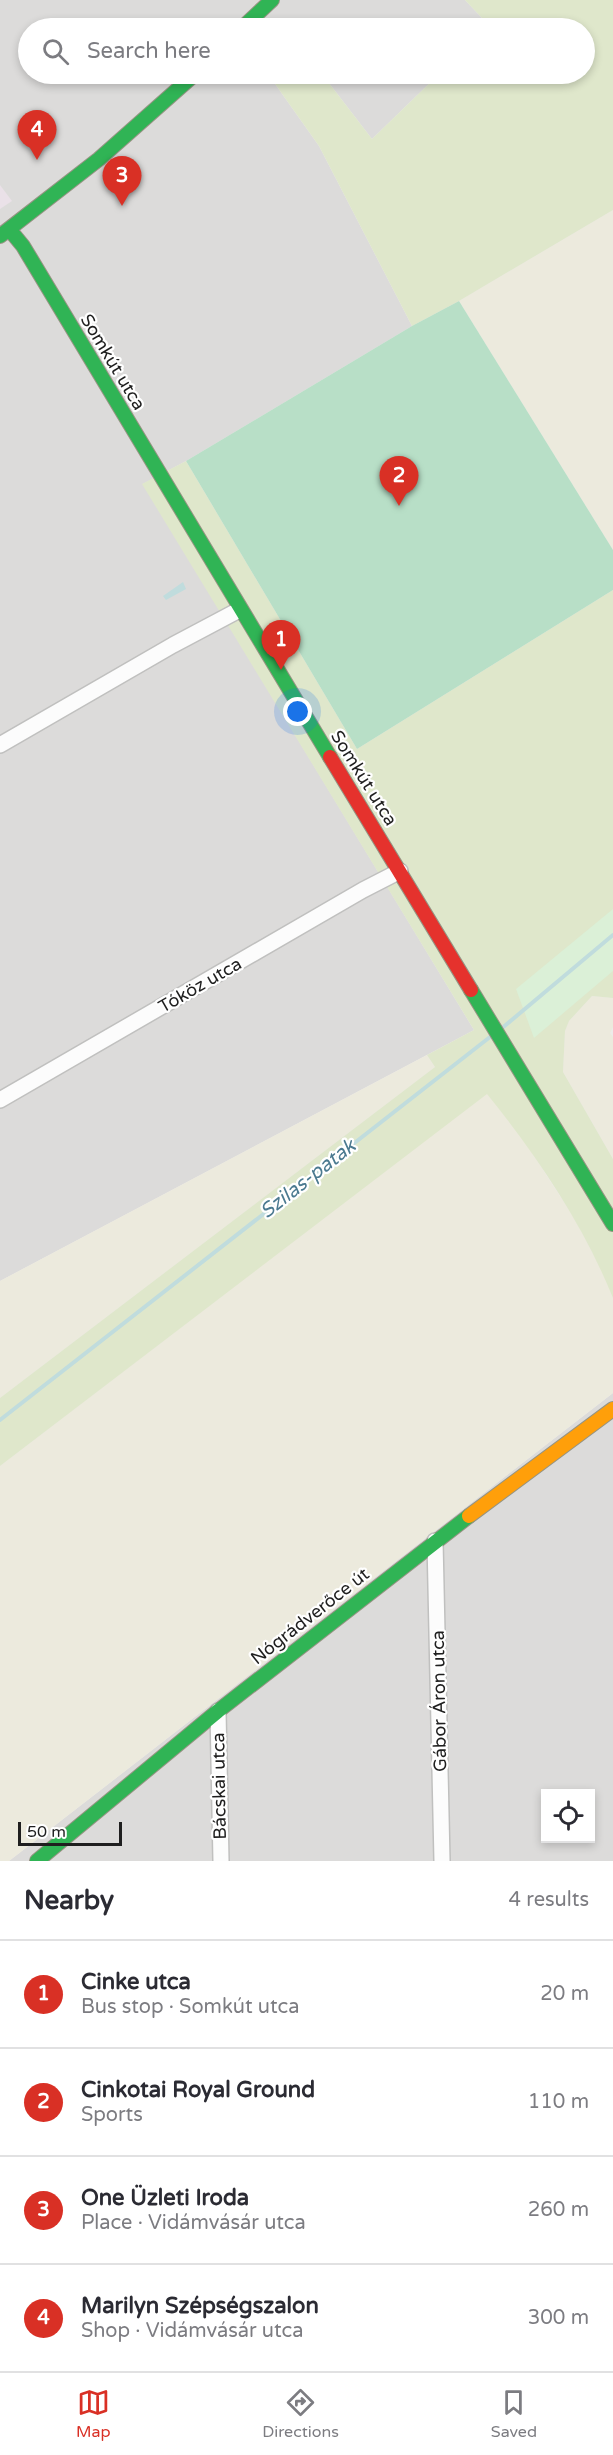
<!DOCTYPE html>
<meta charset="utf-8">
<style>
:root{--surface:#fff;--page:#f2f2f3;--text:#2b2b33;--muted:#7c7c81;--line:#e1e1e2;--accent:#d93025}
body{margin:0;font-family:"Varela Round",sans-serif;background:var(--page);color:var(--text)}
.controls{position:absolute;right:18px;bottom:18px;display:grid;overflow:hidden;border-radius:0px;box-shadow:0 3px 9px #0003}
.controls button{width:54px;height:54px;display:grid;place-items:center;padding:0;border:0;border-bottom:2px solid var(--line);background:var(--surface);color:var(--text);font:30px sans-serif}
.scale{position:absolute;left:18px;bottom:15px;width:104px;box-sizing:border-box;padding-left:6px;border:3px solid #1f1f1f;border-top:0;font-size:16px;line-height:21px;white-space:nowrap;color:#1f1f1f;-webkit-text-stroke:4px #fff;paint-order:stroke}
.you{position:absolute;left:298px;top:712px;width:21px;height:21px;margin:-15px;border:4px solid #fff;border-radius:50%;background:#1a73e8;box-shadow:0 0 0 9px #1a73e833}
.badge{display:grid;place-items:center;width:39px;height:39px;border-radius:50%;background:var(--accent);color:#fff;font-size:20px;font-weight:700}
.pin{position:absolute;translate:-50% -50px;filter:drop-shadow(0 2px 3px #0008)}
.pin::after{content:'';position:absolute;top:32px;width:21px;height:18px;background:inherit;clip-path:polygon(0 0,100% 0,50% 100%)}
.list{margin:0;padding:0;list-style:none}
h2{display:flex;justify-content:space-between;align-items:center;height:78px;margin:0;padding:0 24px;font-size:26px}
h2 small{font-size:20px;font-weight:400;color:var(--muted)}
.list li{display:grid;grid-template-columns:39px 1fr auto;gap:18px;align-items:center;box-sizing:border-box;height:108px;padding:0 24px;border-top:2px solid var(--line)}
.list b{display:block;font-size:22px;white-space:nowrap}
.list p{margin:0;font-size:20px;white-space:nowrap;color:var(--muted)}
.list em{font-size:20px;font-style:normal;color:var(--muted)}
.icon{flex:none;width:33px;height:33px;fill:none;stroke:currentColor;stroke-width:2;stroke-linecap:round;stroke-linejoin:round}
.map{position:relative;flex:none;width:613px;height:1861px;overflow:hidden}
.search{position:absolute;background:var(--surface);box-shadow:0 3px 9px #0003;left:18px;right:18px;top:18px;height:66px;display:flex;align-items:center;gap:15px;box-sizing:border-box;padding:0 21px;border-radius:33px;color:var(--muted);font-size:22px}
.sheet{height:510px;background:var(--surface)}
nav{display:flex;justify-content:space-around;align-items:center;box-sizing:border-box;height:84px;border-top:2px solid var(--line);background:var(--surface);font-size:16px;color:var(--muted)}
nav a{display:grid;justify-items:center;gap:3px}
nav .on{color:var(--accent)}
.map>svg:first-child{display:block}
</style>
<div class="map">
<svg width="613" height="1861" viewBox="0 0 613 1861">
<rect width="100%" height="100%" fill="#edebe9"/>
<path fill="#dcdbda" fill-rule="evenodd" d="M0,0H465L482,18L470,28H28V74H268L319,146L412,326L186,461L143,484L474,1030L0,1281Z
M322,74H439L372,139Z
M613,1393V1861H9ZM546,1794H590V1838H546Z"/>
<path fill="#eae1e8" d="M0,185L12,201L0,209Z"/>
<path fill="#eceadd" d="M613,210V550L459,301Z
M592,996L613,998V1027L610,1033L613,1037V1159L563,1072L565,1031L569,1021Z
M427,1055L435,1067L0,1398V1281Z
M487,1093L525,1142L576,1221L605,1277L613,1298V1393L9,1861H0V1466Z"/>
<path fill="#dfe7cb" d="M465,0H613V210L459,301L412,326L319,146L268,74H322L372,139L439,74H584V28H470L482,18Z
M186,461L357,749L613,590V998L592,996L569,1021L565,1031L563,1072L613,1159V1298C583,1224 537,1156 487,1094L0,1466V1398L435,1067L427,1055L474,1030L142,484Z"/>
<path fill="#dbf0d7" d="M613,909V971L534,1038L516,989Z"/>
<path fill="#b8dfc7" d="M459,301L613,550V590L357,749L186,461L412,326Z"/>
<path fill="#c0dcdd" d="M183,582L186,589L166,600L163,596Z"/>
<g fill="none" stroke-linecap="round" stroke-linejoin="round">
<path stroke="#c0dcdd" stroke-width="4" d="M501,1029L613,935
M0,1420L490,1037"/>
<defs>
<path id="street" d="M0,745L173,645L239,610
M0,1100L363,890L400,871
M435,1541L442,1861
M218,1711L221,1861"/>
<path id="fast" d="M242,28L272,0
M9,229L23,246L330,757
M0,236L99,159L195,74
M471,990L613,1224
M37,1861L218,1711L469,1516"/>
<path id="slow" d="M469,1516L613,1409"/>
<path id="jam" d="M330,757L471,990"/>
</defs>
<use href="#street" stroke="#c0c0bf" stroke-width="18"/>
<use href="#fast" stroke="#969483" stroke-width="16"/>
<use href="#slow" stroke="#969483" stroke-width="16"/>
<use href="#jam" stroke="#969483" stroke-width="16"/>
<use href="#street" stroke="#fcfcfc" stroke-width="15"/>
<use href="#fast" stroke="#30b455" stroke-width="14"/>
<use href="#slow" stroke="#ff9f0a" stroke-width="14"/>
<use href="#jam" stroke="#e5322d" stroke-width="14"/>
</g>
<g text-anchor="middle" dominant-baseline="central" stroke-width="4.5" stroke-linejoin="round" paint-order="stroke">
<g font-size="18" fill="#1f1f1f" stroke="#fff">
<text transform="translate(113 362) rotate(59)">Somkút utca</text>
<text transform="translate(364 778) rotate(58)">Somkút utca</text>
<text transform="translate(200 985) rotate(-30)">Tóköz utca</text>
<text transform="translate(310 1616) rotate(-38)">Nógrádverőce út</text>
<text transform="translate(439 1701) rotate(-91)">Gábor Áron utca</text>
<text transform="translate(219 1786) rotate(-91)">Bácskai utca</text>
</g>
<g font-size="20" font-style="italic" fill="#4b7a90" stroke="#fff">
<text transform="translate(308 1179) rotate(-38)">Szilas-patak</text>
</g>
</g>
</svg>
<div class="controls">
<button><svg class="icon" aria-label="locate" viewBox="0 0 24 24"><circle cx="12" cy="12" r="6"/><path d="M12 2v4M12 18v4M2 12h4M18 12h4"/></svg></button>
</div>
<div class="scale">50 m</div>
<div class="you"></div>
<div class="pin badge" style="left:281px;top:670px">1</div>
<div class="pin badge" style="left:399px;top:506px">2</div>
<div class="pin badge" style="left:122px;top:206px">3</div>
<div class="pin badge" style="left:37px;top:160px">4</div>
<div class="search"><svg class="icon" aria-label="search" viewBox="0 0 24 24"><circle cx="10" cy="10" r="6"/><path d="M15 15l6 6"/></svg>Search here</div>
</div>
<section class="sheet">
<h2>Nearby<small>4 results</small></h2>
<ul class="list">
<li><span class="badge">1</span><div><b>Cinke utca</b><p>Bus stop · Somkút utca</p></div><em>20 m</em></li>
<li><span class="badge">2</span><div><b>Cinkotai Royal Ground</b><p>Sports</p></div><em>110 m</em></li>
<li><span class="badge">3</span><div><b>One Üzleti Iroda</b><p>Place · Vidámvásár utca</p></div><em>260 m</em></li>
<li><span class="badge">4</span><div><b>Marilyn Szépségszalon</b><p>Shop · Vidámvásár utca</p></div><em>300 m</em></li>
</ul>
</section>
<nav>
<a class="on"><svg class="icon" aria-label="map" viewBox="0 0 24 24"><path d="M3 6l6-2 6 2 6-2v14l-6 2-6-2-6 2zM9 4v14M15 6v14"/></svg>Map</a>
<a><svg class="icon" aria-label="directions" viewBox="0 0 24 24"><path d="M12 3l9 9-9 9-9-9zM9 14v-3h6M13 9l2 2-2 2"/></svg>Directions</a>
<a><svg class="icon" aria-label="saved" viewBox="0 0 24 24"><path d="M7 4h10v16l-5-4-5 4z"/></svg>Saved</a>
</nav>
